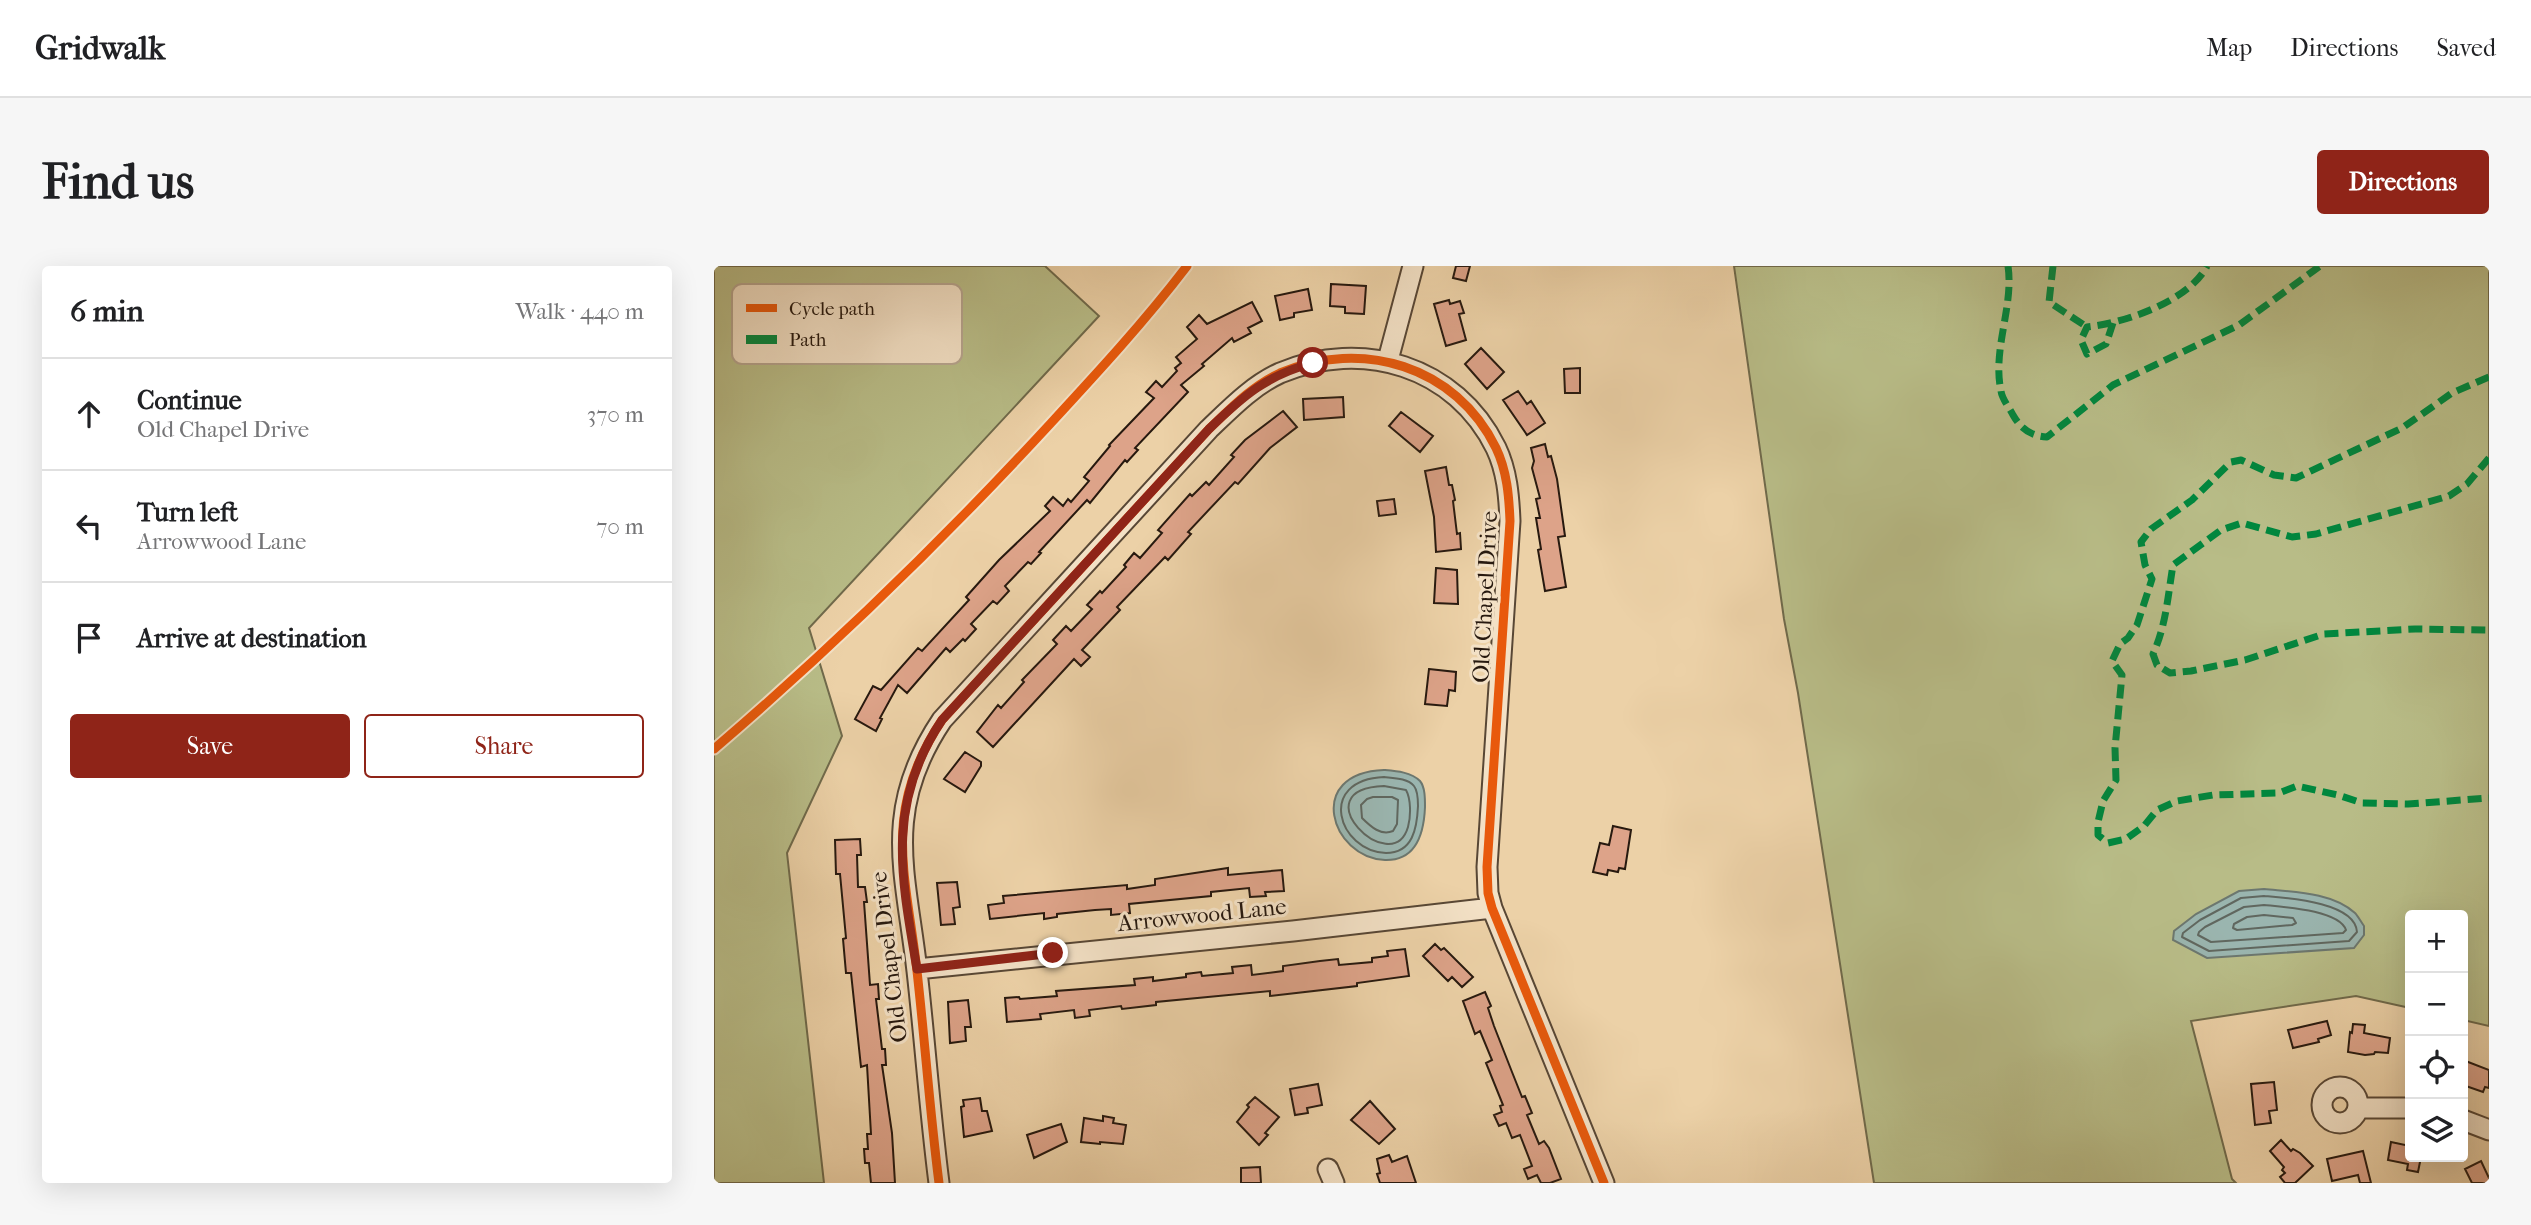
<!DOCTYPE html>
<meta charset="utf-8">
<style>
:root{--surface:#fff;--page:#f6f6f6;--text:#202124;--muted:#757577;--line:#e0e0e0;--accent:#8f2418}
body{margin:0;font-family:"IM FELL French Canon",serif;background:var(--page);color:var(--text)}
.controls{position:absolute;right:21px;bottom:21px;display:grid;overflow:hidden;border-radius:7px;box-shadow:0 7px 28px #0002}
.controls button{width:63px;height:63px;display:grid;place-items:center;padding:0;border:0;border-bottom:2px solid var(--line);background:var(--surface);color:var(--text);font:35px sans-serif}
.stop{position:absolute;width:21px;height:21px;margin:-16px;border:5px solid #8f2418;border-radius:50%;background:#fff}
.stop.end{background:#8f2418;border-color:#fff;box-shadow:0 2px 7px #0008}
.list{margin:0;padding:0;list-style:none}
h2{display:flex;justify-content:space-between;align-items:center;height:91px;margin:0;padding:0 28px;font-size:30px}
h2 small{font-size:23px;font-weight:400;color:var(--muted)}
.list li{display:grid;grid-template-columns:46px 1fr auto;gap:21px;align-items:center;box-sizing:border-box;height:112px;padding:0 28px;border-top:2px solid var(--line)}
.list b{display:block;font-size:26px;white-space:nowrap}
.list p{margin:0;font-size:23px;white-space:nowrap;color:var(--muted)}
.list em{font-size:23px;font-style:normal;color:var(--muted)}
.actions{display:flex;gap:14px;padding:21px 28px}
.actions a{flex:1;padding:16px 0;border:2px solid var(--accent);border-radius:7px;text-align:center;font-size:24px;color:var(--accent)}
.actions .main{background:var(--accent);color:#fff}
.icon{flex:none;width:38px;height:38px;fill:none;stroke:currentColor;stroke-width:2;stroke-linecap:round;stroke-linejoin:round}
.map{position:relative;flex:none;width:1775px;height:917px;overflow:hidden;border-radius:7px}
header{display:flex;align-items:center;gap:42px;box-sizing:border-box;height:98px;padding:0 35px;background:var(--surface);border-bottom:2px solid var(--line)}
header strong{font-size:33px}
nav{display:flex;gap:38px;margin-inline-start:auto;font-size:24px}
.intro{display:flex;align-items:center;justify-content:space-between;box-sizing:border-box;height:168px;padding:0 42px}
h1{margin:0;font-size:49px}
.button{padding:18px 32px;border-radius:7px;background:var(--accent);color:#fff;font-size:24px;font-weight:700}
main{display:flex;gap:42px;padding:0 42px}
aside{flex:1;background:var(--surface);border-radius:7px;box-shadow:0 7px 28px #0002}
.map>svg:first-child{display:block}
</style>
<header>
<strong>Gridwalk</strong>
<nav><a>Map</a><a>Directions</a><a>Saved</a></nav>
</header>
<div class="intro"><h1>Find us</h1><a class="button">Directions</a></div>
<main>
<aside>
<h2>6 min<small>Walk · 440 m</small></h2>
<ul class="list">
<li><svg class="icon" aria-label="ahead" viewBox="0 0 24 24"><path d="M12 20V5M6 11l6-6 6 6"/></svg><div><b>Continue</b><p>Old Chapel Drive</p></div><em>370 m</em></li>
<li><svg class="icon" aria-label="left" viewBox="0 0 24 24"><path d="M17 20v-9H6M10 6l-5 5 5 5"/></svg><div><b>Turn left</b><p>Arrowwood Lane</p></div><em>70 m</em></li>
<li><svg class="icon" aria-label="arrive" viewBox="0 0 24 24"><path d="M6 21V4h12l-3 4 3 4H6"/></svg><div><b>Arrive at destination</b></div></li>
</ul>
<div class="actions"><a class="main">Save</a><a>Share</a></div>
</aside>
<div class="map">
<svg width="1775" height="917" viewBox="0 0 1775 917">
<rect width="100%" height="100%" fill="#ecd1a7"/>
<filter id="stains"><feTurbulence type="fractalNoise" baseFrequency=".00286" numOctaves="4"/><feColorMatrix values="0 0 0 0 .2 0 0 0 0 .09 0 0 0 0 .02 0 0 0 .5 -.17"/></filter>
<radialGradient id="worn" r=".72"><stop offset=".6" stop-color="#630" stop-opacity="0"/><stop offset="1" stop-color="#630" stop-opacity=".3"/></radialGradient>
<path fill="#b8bc87" stroke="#706a4b" stroke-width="2" d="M0,0H331L385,50L95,362L128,470L73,587L110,917H0Z
M1020,0H1775V760L1749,754V649H1696V742L1642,730L1477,755L1518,913L1522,917H1160L1084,427L1070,353Z"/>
<path fill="#9ab5af" stroke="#6c776f" stroke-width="2" d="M670,504C682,505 697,506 706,515C711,521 711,532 711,541C710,566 703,595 671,594C617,592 590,507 670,504Z
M1550,623C1579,626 1618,626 1641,647C1644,650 1647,656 1650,660V669L1640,682L1493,692L1459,674L1460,665L1482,648L1525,625Z"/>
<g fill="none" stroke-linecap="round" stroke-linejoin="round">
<path stroke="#60675f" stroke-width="2" d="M670,511C679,512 694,512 700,520C704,525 704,534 704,540C703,562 699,587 672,587C624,585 602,514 670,511Z
M670,520L692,524C697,533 697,550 694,561C678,615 585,523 670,520Z
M659,531H678L684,534L683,558L679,565C667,570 657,561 648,552L647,539L653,533Z
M1550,630C1573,632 1641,636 1643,666L1635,675L1495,685L1468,671L1469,667L1486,654L1527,632Z
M1550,639C1570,641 1625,644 1632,664L1629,667L1497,676L1484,669L1485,666L1491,661L1530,641Z
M1550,649L1579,652L1582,657L1578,659L1523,664L1519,662L1520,658L1533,651Z"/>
</g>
<path fill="#dda389" stroke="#27190f" stroke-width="2" d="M742,0H756L752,15L739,12Z
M617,18L652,20L650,48L631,47V41L616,40Z
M594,23L598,44L580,47V51L566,54L561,30Z
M735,34L736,38L746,35L750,47L745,48L752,74L732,80L720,38Z
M538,36L548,55L534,62L537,67L520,76L518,72L488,98L490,100L467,119L474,126L421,182L424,184L413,196L411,194L376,237L373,234L325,286L327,287L317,298L314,296L291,320L295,325L283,338L279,335L257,358L262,363L251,375L249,373L236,386L232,382L193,427L184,419L166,452L168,453L162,465L141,453L159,420L167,424L204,382L208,385L255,334L252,331L285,294L336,245L331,240L339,231L349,240L354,233L357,236L375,215L370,211L396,180L395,179L440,132L432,126L442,115L448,121L463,105L461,102L467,97L462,91L483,73L473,61L485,49L493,58Z
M767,82L790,106L773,123L751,98Z
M866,102V127H851L850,103Z
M804,125L813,138L817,135L831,157L813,169L789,134Z
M629,131L630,151L590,154L589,133Z
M569,145L583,161L556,182L524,218L521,216L474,266L477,268L454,294L451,291L403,341L406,344L368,384L376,391L367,400L360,393L279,481L263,466L284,439L287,442L310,416L308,414L343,378L339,374L352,360L357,365L378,343L373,339L386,325L388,327L412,301L410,299L420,287L426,292L448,267L444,264L476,228L478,230L492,216L495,219L520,191L517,189L531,174Z
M687,146L719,170L706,186L675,160Z
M831,178L834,191L837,190L843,213L851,270L844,271L852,321L831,325L824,284L827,283L822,252H826L822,233L826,232L818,202L820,195L817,182Z
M732,201L735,219H738L741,234L739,235L743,268L746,267L747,283L722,286L720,251L711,205Z
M680,233L682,248L665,250L663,235Z
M722,302L743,304L744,338L720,337Z
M715,403L742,406L741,425L735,424L733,440L711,438Z
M251,486L267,496V500L251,526L230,513Z
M899,560L917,564L911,603L905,602L904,606L894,604L893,609L879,606L886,577L895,579Z
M146,573L147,589H143L144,621H151L153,636H150L156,719L164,718L165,733H162L168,783H171L172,799H168L178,867L181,917H157L155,897H151L150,883H154L153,868H157L153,799L147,801L137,707H132L129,673L132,672L126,608H122L121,574Z
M514,602V609L568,604L570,625L551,626L552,630L536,631L535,622L497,626V630L415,638L416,647L397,649V643L381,644L343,648V651L330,653V647L276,653L274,639L290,637L289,630L413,619V623L441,619V613Z
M243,616L246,641L239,642L241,658L227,659L223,617Z
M721,678L727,684L730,682L759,711L748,721L738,711L734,715L709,690Z
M691,683L695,710L643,717V720L556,730V725L442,736V739L408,743L407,740L375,744L376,750L361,752L360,744L326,748L327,753L293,756L291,732L305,731L306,733L343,730L342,725L421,719L420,713L439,711V715L472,711V708L487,706L488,710L519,707L518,701L537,699L538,709L569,705V700L606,695L624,693L625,699L658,696V692L674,690L673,685Z
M771,726L777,740L774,742L780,760L798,806L808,831L811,830L818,847L813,849L825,878L830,875L835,882L847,913L836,917H827L823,909L814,913L810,903L818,900L806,869L798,872L792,857L785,860L780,849L788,846L786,840L789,839L772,797L778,794L766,765L761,768L749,735Z
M254,734L257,761H251L252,775L236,777L234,736Z
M1613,755L1617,769L1604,773L1605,776L1579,782L1574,764Z
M1639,758L1651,759L1650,767L1676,772L1674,787L1661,786L1660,788L1651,789L1634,786L1636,766L1638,767Z
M1749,794L1775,804V822L1771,821L1769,826L1749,819Z
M1560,816L1563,844L1555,845L1557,857L1541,859L1537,818Z
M604,818L608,839L593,842L594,847L581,849L576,823Z
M541,831L565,851L551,867L554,869L545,879L523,856L535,841L533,839Z
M266,832L268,845H273L278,865L250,871L247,841L250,840L249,834Z
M656,835L681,863L665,878L637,854Z
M389,850L400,852L399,857L412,859L409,878L386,876V878L367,876L370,852L389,855Z
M347,858L353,876L320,892L313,869Z
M1567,874L1577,885L1579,883L1586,887L1599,900L1581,917H1571L1566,911L1571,907L1568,904L1570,901L1556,885Z
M1677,876L1696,880V891H1707L1704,906L1693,904L1694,898L1674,894Z
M1649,885L1657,917H1646L1644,909L1618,915L1613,893Z
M675,889L678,896L693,890L702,917H666L663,908L666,907L663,893Z
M1767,895L1775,912V917H1758L1751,903Z
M546,901L547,917H527V902Z"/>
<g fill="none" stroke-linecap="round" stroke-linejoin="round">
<defs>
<path id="minor" d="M674,94L699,0
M203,703L579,665L778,642
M1608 839a18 18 0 1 1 36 0a18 18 0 1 1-36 0Z
M1645,842H1696
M1749,854L1775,864
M614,903L620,917
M225,917C216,847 211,776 203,705C192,607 167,545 228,454L495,163C517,142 538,120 566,107C648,72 742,100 782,182C793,205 795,230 796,255L773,601L774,627L778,642L890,917"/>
</defs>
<use href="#minor" stroke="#584735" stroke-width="23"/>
<use href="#minor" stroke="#f3e1c6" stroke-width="19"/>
<path stroke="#00873e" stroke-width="7" stroke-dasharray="14 7" stroke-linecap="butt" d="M1294,0C1300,41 1278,83 1287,125C1288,133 1295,141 1299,149C1307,163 1317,170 1333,171L1399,119L1525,59L1606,0
M1339,0L1335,36L1373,61
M1399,57L1392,78L1373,88L1367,74L1373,61C1411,57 1475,35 1493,0
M1775,111L1738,127L1688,162L1582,212L1560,209L1527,194L1517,196L1478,234L1437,263L1427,276L1431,299L1438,313L1423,359L1414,372L1406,378L1398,395L1408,409L1401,482L1402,514L1389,535L1384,556V569L1394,577L1412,573L1430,560L1443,544L1463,535L1499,529L1565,527L1583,520L1624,529L1648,537L1694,538L1775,532
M1775,192L1753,218L1735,230L1602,268L1578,271L1528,257L1507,264L1459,299C1454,329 1452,360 1439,388L1443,399L1456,407L1477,405L1531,394L1610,368L1701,363L1775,364"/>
<defs>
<path id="cycleway" d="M0,483C119,381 231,272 337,157C384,106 431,55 473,0
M225,917C216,847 211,776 203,705C192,607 167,545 228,454L495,163C517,142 538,120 566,107C648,72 742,100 782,182C793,205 795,230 796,255L773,601L774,627L778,642L890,917"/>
</defs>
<use href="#cycleway" stroke="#f3e1c6" stroke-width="13"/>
<use href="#cycleway" stroke="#e8590c" stroke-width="9"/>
</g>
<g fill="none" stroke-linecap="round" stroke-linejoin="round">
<path stroke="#8f2418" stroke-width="9" d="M339,687L203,703C187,610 172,537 228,454L495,163C529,130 553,109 599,97"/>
</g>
<g text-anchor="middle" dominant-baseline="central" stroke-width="6" stroke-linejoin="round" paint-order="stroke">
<g font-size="23" fill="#27190f" stroke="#f3e1c6">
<text transform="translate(771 331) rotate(-87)">Old Chapel Drive</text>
<text transform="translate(488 649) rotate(-6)">Arrowwood Lane</text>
<text transform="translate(175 691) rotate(-97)">Old Chapel Drive</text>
</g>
</g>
<rect x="18" y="18" width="230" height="80" rx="10" fill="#f3e1c6" stroke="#b6a58f" stroke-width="2"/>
<rect x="32" y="38" width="31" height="8" fill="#e8590c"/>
<rect x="32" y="69" width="31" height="9" fill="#00873e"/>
<g font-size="19" fill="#27190f">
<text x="75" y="49">Cycle path</text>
<text x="75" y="80">Path</text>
</g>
<rect width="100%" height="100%" filter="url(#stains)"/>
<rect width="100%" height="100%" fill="url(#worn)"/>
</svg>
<div class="controls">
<button>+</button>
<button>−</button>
<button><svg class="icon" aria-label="locate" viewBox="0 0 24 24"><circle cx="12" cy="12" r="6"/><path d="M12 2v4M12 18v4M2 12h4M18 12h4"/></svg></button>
<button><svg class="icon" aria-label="layers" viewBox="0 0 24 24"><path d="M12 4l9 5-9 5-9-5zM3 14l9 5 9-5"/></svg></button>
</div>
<div class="stop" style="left:599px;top:97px"></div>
<div class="stop end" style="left:339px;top:687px"></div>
</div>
</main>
